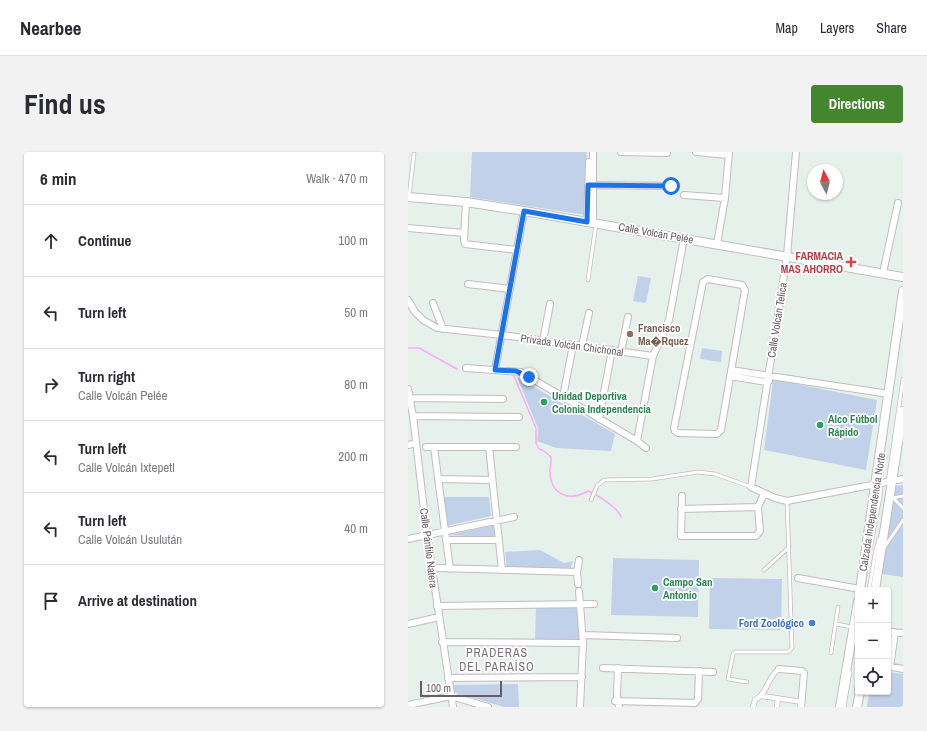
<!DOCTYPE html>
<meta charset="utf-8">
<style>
:root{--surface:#fff;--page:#f2f2f3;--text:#2b2b33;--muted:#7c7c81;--line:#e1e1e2;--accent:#44862e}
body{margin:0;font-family:"Archivo Narrow",sans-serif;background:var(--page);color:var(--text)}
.controls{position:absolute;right:12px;bottom:12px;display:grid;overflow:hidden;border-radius:4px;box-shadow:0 1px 3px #0004}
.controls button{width:36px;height:36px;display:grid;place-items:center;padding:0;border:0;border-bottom:1px solid var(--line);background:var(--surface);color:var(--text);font:20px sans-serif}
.compass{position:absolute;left:399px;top:12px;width:36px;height:36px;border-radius:50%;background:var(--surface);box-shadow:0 1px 3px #0004;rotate:353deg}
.scale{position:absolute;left:12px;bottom:10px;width:82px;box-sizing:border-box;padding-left:4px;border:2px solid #685e66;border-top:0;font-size:11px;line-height:14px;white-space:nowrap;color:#685e66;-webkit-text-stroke:3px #fff;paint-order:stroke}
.stop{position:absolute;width:12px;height:12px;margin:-9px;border:3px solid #1a73e8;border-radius:50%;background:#fff}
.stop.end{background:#1a73e8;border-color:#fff;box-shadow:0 1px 4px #0008}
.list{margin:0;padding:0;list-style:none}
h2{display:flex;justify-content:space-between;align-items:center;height:52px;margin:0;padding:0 16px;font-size:17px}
h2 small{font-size:13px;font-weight:400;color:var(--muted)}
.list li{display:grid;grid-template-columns:26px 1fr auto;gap:12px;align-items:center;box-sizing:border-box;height:72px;padding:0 16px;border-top:1px solid var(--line)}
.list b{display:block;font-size:15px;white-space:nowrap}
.list p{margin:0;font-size:13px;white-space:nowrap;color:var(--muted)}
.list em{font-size:13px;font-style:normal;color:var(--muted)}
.icon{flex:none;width:22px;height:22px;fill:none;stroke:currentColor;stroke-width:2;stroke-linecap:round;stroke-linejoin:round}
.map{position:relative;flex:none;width:495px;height:555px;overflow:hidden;border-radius:4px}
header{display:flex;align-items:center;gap:24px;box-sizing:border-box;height:56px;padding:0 20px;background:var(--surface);border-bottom:1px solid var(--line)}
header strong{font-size:19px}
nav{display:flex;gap:22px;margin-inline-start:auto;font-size:14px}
.intro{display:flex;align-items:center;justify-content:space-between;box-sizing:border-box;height:96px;padding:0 24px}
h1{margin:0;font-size:28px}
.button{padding:10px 18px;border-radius:4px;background:var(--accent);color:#fff;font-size:14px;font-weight:700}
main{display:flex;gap:24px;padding:0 24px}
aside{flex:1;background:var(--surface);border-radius:4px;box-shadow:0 1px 3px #0004}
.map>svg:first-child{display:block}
</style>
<header>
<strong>Nearbee</strong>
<nav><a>Map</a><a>Layers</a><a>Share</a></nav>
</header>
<div class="intro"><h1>Find us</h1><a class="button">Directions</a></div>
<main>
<aside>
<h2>6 min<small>Walk · 470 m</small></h2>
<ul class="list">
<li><svg class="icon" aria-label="ahead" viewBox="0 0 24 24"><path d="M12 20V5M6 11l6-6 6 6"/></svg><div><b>Continue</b></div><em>100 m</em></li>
<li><svg class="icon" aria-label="left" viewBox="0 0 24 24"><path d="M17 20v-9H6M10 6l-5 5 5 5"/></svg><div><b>Turn left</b></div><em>50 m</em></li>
<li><svg class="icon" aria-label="right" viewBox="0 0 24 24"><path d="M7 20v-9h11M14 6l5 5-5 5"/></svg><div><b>Turn right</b><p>Calle Volcán Pelée</p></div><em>80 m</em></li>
<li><svg class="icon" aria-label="left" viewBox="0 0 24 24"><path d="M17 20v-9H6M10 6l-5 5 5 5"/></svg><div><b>Turn left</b><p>Calle Volcán Ixtepetl</p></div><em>200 m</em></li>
<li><svg class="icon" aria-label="left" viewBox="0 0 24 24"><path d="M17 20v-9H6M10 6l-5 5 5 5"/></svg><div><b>Turn left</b><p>Calle Volcán Usulután</p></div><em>40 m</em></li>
<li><svg class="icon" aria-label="arrive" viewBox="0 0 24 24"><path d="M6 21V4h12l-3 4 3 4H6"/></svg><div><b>Arrive at destination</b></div></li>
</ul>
</aside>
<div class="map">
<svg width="495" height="555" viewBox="0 0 495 555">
<rect width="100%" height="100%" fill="#e7f1eb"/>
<path fill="#c2d1ea" d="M64,0H179L178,63L62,45Z
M230,124L243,126L238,151L225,149Z
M294,196L314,199L313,210L292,207Z
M109,225L207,282L203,299L148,296L129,289L130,276Z
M369,228L469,248L458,318L356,298L365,229Z
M495,333V425L474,422L487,334Z
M35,345H81L83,364L38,374Z
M86,373L87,386L41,383Z
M132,398L156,411L165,409L162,418L99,416L97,400Z
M205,406L291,408L290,465L203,463Z
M302,426L374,427L373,478L301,477Z
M171,453L175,490H127L128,454Z
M480,520L495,522V555H459L461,540H480Z
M110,532L111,555H96L45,540L44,533Z"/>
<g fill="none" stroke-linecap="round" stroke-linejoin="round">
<path stroke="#ffa9f9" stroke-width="1.5" d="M0,196H11L49,217
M105,222L128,276V291L131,297L136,299L143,305C144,311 141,315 142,320C143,343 161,350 180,339C190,343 210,356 213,365"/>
<defs>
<path id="service" d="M1,45L6,2
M180,128L188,72
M480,330L495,227
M485,346L495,356
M485,346L495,344
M183,348L189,334L196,328L244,327L290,320L307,322L343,335
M476,396L495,368
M461,402L472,345L474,309
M356,418L379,397
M461,438L467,402L471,387
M428,472L444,475
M423,501L430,455
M339,530L320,527L325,502L327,500H380L384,496L379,349
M448,541L450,526
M436,555L442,520"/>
<path id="pedestrian" d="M354,544L394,550
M345,555L347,548C360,541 359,525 371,517
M369,555L370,546"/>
<path id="minor" d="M185,0V71
M213,0L259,1
M288,0L320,3
M388,0L379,104L343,335L367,346L379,349L495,327
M180,33L263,34
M276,43L317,46
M58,50L56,88L57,92L109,98
M179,70L181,10
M0,76L56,81
M309,92L317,46L321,0
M475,121L490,51
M300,127L334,133L337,138L313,278L309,282L270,281L267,279L266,276L295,130Z
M60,132L102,137
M0,148L7,160L15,168L29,176L94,183L245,204
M25,151L35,177
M135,189L142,152
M174,194L181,161
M213,200L220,165
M58,216L113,220L229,289L238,296
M87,218L116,59
M323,218L481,242
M322,224L358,230L361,229
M0,237L5,264L19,383L45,555
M155,245L165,193
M2,246L95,247
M5,264L111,265
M191,267L204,198
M229,289L245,204L261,168L276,86
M0,293L8,291
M18,295H108
M26,295L42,417
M81,295L94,418
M30,327L84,328
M274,344L273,384H348L352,379L350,355L356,342
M273,357L350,355
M0,387L106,365
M38,388H91
M30,416L169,420
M390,426L452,437
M170,432L169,420L171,408
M171,439L175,491L172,555
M29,454L186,452
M0,472L31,465
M484,480L495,481
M175,483L269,486
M34,490L175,491
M480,514L495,517
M482,515L487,480
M195,516L305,520
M210,516L209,544L211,555
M371,517L394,519L396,521L393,555
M40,526L174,525
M207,549L287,551L290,547L291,519
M0,553L43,544L80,555"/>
<path id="tertiary" d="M0,45L58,50L116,59L495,125
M452,438L495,139
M467,438L495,259
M432,555L450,449
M449,555L452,540"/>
</defs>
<use href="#service" stroke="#c3bbc1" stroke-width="4.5"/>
<use href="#pedestrian" stroke="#c3bbc1" stroke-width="6"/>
<use href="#minor" stroke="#c3bbc1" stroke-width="8"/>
<use href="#tertiary" stroke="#c3bbc1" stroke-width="10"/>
<use href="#service" stroke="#fff" stroke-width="3"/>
<use href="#pedestrian" stroke="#fff" stroke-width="4.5"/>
<use href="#minor" stroke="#fff" stroke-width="6"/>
<use href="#tertiary" stroke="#fff" stroke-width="8"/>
</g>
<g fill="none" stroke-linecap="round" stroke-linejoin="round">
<path stroke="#1a73e8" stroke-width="5" d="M121,225L108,219L87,218L116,59L179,70L180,33L263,34"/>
</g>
<path fill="#e0444e" stroke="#fff" stroke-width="1.5" d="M441 104h4v4h4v4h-4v4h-4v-4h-4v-4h4z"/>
<circle fill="#8d6e63" stroke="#fff" stroke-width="1.5" cx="222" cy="182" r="4"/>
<g fill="#2e9e5b" stroke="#fff" stroke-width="1.5">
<circle cx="136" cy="250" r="4"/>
<circle cx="412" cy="273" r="4"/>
<circle cx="247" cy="436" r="4"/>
</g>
<circle fill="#3f7fe0" stroke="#fff" stroke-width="1.5" cx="404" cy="471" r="4"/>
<g text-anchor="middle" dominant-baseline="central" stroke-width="3.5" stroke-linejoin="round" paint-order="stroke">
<g font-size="11" fill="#685e66" stroke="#fff">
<text transform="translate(248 81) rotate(10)">Calle Volcán Pelée</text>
<text transform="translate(369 168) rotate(-81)">Calle Volcán Telica</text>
<text transform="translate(164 193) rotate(8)">Privada Volcán Chichonal</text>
<text transform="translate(464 360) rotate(-81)">Calzada Independencia Norte</text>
<text transform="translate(21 396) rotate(83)">Calle Pánfilo Natera</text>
</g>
<g font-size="11" font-weight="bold" fill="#be3a42" stroke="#fff" text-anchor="end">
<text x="435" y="104">FARMACIA<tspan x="435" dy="13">MAS AHORRO</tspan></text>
</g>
<g font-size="11" font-weight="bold" fill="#785e54" stroke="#fff" text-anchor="start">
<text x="230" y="176">Francisco<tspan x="230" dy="13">Ma�Rquez</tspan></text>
</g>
<g font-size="11" font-weight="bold" fill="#27864d" stroke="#fff" text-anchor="start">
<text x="144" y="244">Unidad Deportiva<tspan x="144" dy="13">Colonia Independencia</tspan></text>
<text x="420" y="267">Alco Fútbol<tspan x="420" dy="13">Rápido</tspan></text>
<text x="255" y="430">Campo San<tspan x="255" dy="13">Antonio</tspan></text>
</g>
<g font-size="11" font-weight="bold" fill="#366cbe" stroke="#fff" text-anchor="end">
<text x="396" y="471">Ford Zoológico</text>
</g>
<g font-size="12" letter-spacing="1" fill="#7a6f79" stroke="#fff">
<text x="89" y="501">PRADERAS<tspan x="89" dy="14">DEL PARAÍSO</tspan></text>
</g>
</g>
</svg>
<div class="controls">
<button>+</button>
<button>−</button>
<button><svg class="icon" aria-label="locate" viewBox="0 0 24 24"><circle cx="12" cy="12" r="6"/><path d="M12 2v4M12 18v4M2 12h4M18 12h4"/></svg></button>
</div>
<svg class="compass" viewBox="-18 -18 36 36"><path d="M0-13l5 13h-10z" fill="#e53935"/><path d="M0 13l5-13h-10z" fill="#7c7c81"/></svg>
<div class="scale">100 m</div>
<div class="stop" style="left:263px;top:34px"></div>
<div class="stop end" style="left:121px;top:225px"></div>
</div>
</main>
